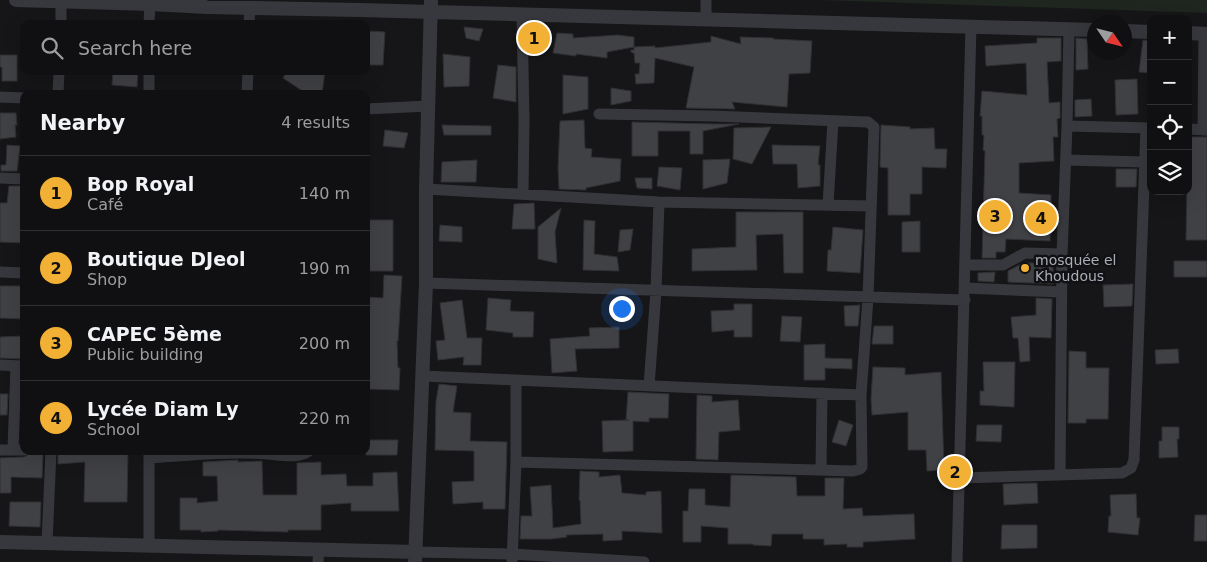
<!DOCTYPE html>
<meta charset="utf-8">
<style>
:root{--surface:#101012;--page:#1e1e20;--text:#f1f3f6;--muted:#9c9d9f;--line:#303032;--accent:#f2b134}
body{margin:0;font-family:"DejaVu Sans",sans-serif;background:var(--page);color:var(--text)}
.controls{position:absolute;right:15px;top:15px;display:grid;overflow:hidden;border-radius:10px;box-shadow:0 5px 20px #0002}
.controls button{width:45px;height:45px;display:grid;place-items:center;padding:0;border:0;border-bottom:1px solid var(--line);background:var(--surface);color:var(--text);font:25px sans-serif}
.compass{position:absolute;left:1087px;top:15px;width:45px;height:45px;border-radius:50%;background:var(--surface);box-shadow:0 5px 20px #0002;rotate:125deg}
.you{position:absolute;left:621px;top:308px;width:18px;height:18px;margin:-12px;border:4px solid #fff;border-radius:50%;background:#1a73e8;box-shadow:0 0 0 8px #1a73e833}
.badge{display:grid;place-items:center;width:32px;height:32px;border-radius:50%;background:var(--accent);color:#111;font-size:16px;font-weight:700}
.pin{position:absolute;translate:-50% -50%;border:2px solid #fff;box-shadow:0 1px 5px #0006}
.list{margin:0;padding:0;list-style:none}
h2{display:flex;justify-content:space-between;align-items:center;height:65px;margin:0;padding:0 20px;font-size:21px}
h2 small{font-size:16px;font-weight:400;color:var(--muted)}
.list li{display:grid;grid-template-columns:32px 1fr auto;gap:15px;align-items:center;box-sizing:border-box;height:75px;padding:0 20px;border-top:1px solid var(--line)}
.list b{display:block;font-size:19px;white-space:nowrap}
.list p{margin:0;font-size:16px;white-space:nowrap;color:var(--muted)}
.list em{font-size:16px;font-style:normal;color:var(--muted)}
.icon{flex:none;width:28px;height:28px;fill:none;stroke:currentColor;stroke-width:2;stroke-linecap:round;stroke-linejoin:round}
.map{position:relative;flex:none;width:1207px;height:562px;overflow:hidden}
.search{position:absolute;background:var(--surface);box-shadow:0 5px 20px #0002;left:20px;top:20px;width:350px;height:55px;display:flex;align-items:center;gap:12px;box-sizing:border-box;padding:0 18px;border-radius:10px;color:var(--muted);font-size:19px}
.panel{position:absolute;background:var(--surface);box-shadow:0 5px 20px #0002;left:20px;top:90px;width:350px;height:365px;border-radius:10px}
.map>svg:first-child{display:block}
</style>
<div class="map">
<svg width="1207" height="562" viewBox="0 0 1207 562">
<rect width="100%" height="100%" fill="#161618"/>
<path fill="#1e261f" d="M820,0H1207V13Z"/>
<path fill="#404145" stroke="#303034" d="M464,27L483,29L479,41L466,38Z
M366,31L385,32L383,65H366L369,43H366Z
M557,33L573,34V38L618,35L634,37V47L607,52V58L576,54V56L553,53Z
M711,36L741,44L740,37L774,38L773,39L812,41L810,73L789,74L787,107L732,102L735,109L686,108L694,67L655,58L654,83L636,84L635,74H639L640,63H635L634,53L631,52V50H634V47L655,46V48L711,42Z
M1037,38H1061V61L1047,62L1049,103L1060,102V118L1057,119L1058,137H1053L1054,161L1019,163V193L1051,195L1050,241L1006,239L1005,252H996V258H982L985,151L983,150L984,135H982V116H980L982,91L1027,95L1026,63L986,66L985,46L1037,43Z
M1076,38L1087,39L1088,69L1076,70Z
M1143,40L1151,41V73L1139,72Z
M443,54L470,57L469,86L444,87Z
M0,55H17V81H2V67H0Z
M498,65L516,67V102L493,98Z
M113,71H138L137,87L112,85Z
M287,71H325L322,94H307L283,78Z
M563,75L588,77V109L563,114Z
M1137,79L1138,114L1116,115L1115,80Z
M611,88L631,91V101L611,105Z
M1091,99L1092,116L1075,117V100Z
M0,113H16L17,125H15L16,137L0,139Z
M584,120L585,148L592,149L591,157L621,159L620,181L586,188V190L559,189L558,168L560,121Z
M632,122L713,124H739L703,131V154H690V131H658V156H632Z
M442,125L491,126V135H444Z
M881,125L910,127V129L934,128L935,149H947L946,168L922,167V194H910V215H888V168L880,167Z
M771,127L752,164L733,159L734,128Z
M385,130L408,133L404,148L383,146Z
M1188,137H1207V240H1186Z
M7,145L20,146L17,171H1V165H6Z
M772,145L820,146L818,165H820V186L798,188L797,164H773Z
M730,159L727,183L703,189V160Z
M477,160L476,182H441L442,162Z
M659,167L682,168L680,190L657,186Z
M1116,169H1137L1136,187H1116Z
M635,178H652V189L637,188Z
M9,186H24V243L0,242V203H7Z
M534,203L535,229H512L514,204Z
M561,208L555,232L557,263L538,259V227Z
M736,212H803V273H784L783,234L756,235L757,270L692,271V249L736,247Z
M366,220H393V271H369V252H366Z
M584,220L595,221L594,254L617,257L619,271L583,270Z
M920,221V252H902V222Z
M440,225L462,227V242L439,241Z
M833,227L863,230L860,273L827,271L828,250H831Z
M633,229L630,250L618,252L620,230Z
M1174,261H1207V277H1174Z
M1023,263H1053V284L1008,282V271Z
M995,272L994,282L978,281V273Z
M384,275L402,276L398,341H397L398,368H400L399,390L366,389L368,366L366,297L383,298Z
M1133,284L1132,306L1104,307L1103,285Z
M0,286H24V319L0,318Z
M488,298L511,300L510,311L534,312L533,337H513V333L486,330Z
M1036,298L1052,299L1051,338L1029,337L1030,361L1020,362L1018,338H1013L1011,317L1036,315Z
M462,300L467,338H482L481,365H463L464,357L438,360L436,341L445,340L440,303Z
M734,304H752V337H734V330L712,332L711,311L734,310Z
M860,305L858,326H845L844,306Z
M782,316L802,317L800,342L780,341Z
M874,326H893V344H872Z
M619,327V348L575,349L577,371L552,373L550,339L590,336L589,328Z
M24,336V359L0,358V337Z
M825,344V358L852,359V369L825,368V380H804V345Z
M1178,349L1179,363L1156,364L1155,350Z
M1069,351L1086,352V368H1109L1108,419H1086V423H1068Z
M983,362H1015L1014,407L980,405V391H984Z
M873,367L905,368V375L941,372L944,470L927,471L926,450H908V412L872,415L871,399Z
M439,384L457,386L453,412L471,413L470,441L507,442L505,509H483V502L453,504L452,482L474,481V451L435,450L436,401Z
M628,392L669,394L668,418H649V422L633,421V451L603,452L602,421L629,420H626Z
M0,394H8L7,415H0Z
M697,395L712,396V402L738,400L740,430L719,432L718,460L696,459Z
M839,420L853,425L846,446L832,442Z
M977,425H1002L1001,442L976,441Z
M1162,427H1179V439H1177L1178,457L1159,458V441H1162Z
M366,440H398L397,455H366Z
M60,451H128L127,502H84L85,462L58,464V454H60Z
M31,453L43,454L42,478L11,477V493H0V458L24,457Z
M238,460V462L262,461L263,495H297V463L321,462V475L346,474L347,486H373V473L397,472L399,511H351V503L321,505V530H288V532L218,530V531L201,532V530H180V498H197V503L218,501L217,476H203V462Z
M580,471L599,472V477L620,475L622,493L646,495V492L661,491L662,533L622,531V540L603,541V534L566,535L567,537L552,539H520L521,516H532L530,487L551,485L553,528L581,524L580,500H579Z
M731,475L796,477L797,496H825V478H844L843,509L862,508L863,516L914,514L915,539L863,542V547H847V544L824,545V539H803V534H772L771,546L753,545V544H728V528L701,526V542H683V511H688L689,489H705V505L730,507Z
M1037,483L1038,503L1004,505L1003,484Z
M1136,494L1137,518H1140L1138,535L1108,532L1109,516H1111L1110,495Z
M10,502H41L40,527L9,526Z
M1195,515H1207V541H1194Z
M1002,525H1037V548L1001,549Z"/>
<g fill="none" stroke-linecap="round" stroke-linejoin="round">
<path stroke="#37383d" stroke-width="11" d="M522,14L524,120L523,194
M706,20V0
M61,24V1
M149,24L150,4
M249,24L250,8
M58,94L59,71
M149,94V71
M247,94L248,71
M0,97L24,98
M366,109L428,106
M1067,126L1151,128
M1188,129L1207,130
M1203,130L1204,33
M1066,160L1145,162
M0,178L24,179
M426,189L659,202L871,206
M828,205L833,121
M965,265H1003L1025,253L1062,254
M0,272L24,273
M426,283L965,300
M965,288L1061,292
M0,365L22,366
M422,376L861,395
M649,386L656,291L659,202
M0,450H24
M13,450L16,366
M149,452V546
M149,458C189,455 228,451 268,454C281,455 298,459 309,451
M516,462L853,471L860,469L862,467L861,395L868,298L874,127L868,122L713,116L599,114
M821,470L822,393
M1060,475L1062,254L1067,126L1069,30
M959,478L1122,473L1131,468L1134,460L1146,128
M47,543L51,451
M416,552L512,554L644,562
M318,562L319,550
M512,562L516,462V380
M957,562L971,26"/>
<path stroke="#37383d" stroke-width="14" d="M16,0L150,4L207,7L359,10L1094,30
M1124,31L1151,32
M1188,33L1207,34
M0,542L416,552
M415,562L426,283V189L431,0"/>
</g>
<circle fill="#f2b134" stroke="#111113" stroke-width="2" cx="1025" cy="268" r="5"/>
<g text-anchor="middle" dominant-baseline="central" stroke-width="5" stroke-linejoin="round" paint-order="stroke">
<g font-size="14" fill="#a8adb8" stroke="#111113" text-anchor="start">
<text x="1035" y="260">mosquée el<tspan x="1035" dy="16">Khoudous</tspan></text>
</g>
</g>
</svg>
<div class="controls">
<button>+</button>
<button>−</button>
<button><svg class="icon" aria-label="locate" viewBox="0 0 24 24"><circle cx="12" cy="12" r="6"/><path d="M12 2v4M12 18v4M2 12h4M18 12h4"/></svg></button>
<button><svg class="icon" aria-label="layers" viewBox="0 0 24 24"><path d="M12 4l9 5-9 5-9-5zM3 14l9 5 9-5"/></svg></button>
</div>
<svg class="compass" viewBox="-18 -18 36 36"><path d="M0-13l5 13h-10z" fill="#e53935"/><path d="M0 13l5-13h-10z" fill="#9c9d9f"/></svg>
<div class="you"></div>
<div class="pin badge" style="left:534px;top:38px">1</div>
<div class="pin badge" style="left:955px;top:472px">2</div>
<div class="pin badge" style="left:995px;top:216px">3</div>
<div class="pin badge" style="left:1041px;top:218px">4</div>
<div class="search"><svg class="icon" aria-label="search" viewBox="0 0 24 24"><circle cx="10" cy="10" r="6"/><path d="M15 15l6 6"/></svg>Search here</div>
<section class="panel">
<h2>Nearby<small>4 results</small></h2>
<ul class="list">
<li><span class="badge">1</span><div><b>Bop Royal</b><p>Café</p></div><em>140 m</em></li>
<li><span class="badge">2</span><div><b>Boutique DJeol</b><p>Shop</p></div><em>190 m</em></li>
<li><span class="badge">3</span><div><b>CAPEC 5ème</b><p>Public building</p></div><em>200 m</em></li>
<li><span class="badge">4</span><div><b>Lycée Diam Ly</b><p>School</p></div><em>220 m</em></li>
</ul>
</section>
</div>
